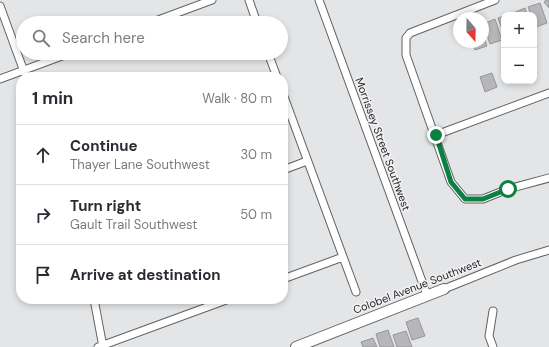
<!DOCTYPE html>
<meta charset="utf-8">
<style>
:root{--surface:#fff;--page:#f2f2f3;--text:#2b2b33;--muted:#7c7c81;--line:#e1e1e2}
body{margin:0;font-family:"DM Sans",sans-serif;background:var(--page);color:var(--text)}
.controls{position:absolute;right:12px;top:12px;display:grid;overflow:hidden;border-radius:8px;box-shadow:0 2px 6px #0003}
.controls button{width:36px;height:36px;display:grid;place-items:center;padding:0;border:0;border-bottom:1px solid var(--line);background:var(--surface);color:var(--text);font:20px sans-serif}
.compass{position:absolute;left:453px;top:12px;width:36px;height:36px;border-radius:50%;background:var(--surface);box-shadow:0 2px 6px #0003;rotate:160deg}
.stop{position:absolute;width:12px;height:12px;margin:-9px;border:3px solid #0b8043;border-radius:50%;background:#fff}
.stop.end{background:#0b8043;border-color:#fff;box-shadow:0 1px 4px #0008}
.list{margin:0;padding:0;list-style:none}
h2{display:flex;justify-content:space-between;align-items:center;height:52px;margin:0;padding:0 16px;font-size:17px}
h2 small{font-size:13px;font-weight:400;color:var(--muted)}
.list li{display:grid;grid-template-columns:26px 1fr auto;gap:12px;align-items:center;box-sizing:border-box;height:60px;padding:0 16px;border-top:1px solid var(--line)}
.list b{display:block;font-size:15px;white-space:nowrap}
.list p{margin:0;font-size:13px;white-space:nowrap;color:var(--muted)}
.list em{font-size:13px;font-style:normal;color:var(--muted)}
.icon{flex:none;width:22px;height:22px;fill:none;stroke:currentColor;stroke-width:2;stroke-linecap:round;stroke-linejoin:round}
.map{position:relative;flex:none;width:549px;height:347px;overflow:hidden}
.search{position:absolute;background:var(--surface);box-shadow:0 2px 6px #0003;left:16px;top:16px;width:272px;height:44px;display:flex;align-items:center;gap:10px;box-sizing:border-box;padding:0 14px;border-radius:22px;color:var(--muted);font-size:15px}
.panel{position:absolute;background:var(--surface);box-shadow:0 2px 6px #0003;left:16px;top:72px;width:272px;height:232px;border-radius:16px}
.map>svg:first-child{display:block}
</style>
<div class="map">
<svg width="549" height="347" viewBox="0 0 549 347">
<rect width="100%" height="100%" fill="#e4e5e7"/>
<path fill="#b7b7b9" stroke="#959697" d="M546,0H549V8L544,2Z
M540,3L547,23L536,27L534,15H531L528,7Z
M525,8L527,15H514L513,13Z
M504,16V35L498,18Z
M495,19L502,40L490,44L483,24Z
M483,35L487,46L475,50L472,42H483Z
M492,73L497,87L485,92L480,77Z
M418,318L425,336L412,340L406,322Z
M388,330L394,347H380L376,334Z
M406,331L412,347H397L393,335Z
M373,338L377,347H363L361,342Z"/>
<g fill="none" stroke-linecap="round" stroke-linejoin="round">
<defs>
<path id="street" d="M249,0L257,23
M319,0L427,295
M495,0L410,33L406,38V55L451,182L465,199H483L508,189L549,178
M0,6L26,77
M150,23L212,0
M268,53L277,77
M0,79L70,53
M283,94L356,292
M436,135L549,93
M283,170L307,161
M283,279L343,257
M444,289L516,260L549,250
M94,299L103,347
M493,311L489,336L493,347
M98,347L229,299"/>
<path id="secondary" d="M296,347L444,289"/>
</defs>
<use href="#street" stroke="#606162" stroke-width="9"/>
<use href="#secondary" stroke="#606162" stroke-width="12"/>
<use href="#street" stroke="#fff" stroke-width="7"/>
<use href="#secondary" stroke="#fff" stroke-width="10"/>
</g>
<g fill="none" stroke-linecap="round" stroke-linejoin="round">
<path stroke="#0b8043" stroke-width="5" d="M436,135L451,182L465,199H483L508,189"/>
</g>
<g text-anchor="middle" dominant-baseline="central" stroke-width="3" stroke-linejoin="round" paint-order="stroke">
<g font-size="11" fill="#262627" stroke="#f2f2f4">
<text transform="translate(383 144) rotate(70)">Morrissey Street Southwest</text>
<text transform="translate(417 286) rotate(-21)">Colobel Avenue Southwest</text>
</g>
</g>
</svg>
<div class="controls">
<button>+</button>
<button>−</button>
</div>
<svg class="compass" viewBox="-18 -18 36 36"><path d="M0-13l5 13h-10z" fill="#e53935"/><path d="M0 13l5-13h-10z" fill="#7c7c81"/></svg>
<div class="stop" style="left:508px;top:189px"></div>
<div class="stop end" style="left:436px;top:135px"></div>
<div class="search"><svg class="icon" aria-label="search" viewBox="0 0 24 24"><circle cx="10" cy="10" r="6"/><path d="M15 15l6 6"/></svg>Search here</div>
<section class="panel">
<h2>1 min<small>Walk · 80 m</small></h2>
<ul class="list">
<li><svg class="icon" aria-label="ahead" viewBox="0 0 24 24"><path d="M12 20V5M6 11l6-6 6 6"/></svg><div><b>Continue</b><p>Thayer Lane Southwest</p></div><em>30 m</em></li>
<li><svg class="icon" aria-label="right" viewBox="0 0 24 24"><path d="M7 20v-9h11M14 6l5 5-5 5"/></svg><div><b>Turn right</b><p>Gault Trail Southwest</p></div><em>50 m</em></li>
<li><svg class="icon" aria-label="arrive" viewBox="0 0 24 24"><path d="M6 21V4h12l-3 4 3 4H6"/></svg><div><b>Arrive at destination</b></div></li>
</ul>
</section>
</div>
